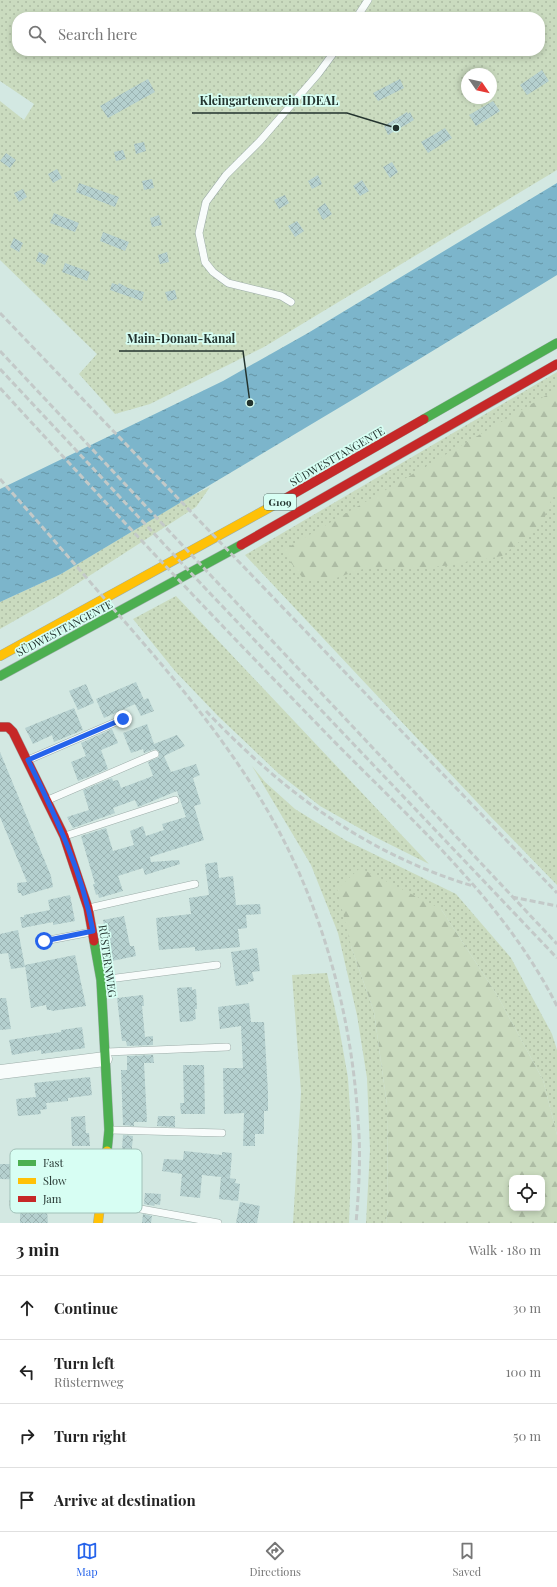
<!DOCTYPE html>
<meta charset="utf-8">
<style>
:root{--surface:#fff;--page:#f6f6f6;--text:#222;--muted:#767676;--line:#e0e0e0;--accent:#2563eb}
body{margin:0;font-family:"Playfair Display",serif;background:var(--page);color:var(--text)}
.controls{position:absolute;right:12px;bottom:12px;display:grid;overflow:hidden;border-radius:8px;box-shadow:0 2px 6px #0003}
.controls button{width:36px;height:36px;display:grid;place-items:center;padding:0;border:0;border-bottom:1px solid var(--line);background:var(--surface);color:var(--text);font:20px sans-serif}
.compass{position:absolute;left:461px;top:68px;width:36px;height:36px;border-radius:50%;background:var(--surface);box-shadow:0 2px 6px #0003;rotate:124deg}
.stop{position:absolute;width:12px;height:12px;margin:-9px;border:3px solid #2563eb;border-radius:50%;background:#fff}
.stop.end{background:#2563eb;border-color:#fff;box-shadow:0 1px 4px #0008}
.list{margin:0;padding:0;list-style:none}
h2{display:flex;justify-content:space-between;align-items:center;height:52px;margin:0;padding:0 16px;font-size:17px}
h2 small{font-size:13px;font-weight:400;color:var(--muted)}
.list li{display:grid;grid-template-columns:26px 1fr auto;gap:12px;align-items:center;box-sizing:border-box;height:64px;padding:0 16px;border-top:1px solid var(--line)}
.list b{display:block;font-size:15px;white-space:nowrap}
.list p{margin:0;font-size:13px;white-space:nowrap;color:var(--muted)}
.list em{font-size:13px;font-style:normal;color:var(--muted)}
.icon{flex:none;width:22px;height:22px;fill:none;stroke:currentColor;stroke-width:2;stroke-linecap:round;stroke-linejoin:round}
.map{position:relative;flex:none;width:557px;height:1223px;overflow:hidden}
.search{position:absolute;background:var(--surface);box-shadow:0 2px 6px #0003;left:12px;right:12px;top:12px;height:44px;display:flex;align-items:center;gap:10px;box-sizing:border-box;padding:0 14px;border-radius:16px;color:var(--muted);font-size:15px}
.sheet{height:308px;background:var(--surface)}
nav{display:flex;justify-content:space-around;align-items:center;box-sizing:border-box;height:56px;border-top:1px solid var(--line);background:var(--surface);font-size:11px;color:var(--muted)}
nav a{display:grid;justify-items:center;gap:2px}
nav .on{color:var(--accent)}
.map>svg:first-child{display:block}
</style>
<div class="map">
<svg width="557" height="1223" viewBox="0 0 557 1223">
<defs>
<pattern id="green-dots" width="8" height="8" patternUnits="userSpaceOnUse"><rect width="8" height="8" fill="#cadbbf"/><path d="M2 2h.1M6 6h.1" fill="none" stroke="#adbca4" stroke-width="1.8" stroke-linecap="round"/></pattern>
<pattern id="forest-firs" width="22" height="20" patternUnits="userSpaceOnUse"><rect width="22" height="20" fill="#cadbbf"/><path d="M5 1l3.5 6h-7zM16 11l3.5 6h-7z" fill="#adbca4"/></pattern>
<pattern id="water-ripples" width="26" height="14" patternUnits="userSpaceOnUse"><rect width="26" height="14" fill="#7cb5cb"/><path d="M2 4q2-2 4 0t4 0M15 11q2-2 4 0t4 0" fill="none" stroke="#6594a5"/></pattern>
<pattern id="building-cross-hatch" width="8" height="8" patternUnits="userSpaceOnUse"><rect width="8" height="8" fill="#b5d0cf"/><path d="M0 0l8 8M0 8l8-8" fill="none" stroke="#9bb3b2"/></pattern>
</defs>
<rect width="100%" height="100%" fill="#d3e8e2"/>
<path fill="url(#green-dots)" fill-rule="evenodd" d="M0,0H557V170L264,347L150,404L115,414L79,374L97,354L0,260V101L24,120L34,104L0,81ZM17,17H540V51H17ZM467,74H491V98H467Z
M557,372V885L490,816L245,555Z
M210,487L196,507L58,596L0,629V602L61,574L189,497Z
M176,596L429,864L375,837L320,806L278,773L218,716L175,671L133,619Z
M252,766L265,782L295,809L345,840L456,894L511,958L552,1034L557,1050V1135L543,1080L497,995L441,909L351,946L374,1012L387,1105L388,1209L386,1223H366L370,1150L367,1078L357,1015L338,933L311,865Z
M327,973L339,1027L348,1078L352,1141L349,1223H293L301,1092L292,975Z"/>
<path fill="url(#forest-firs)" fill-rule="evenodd" d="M557,389V485L543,522L502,556L453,565L411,569H363L327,581H305L282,551Z
M360,868L441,909L497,995L543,1080L557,1135V1223H386L388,1209L387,1105L374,1012L351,946L337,889ZM512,1178H542V1208H512Z"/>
<path fill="url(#water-ripples)" d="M557,183V275L357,397L61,574L0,602V489L223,381L308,333Z"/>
<path fill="url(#building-cross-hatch)" d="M542,70L549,81L527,95L520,85Z
M148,79L155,92L108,118L100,106Z
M400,79L404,88L378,101L373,93Z
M493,101L500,111L476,126L469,115Z
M407,112L408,114L410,112L414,120L388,135L384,126Z
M445,128L452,138L428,153L421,142Z
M144,142L146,151L136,154L134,144Z
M123,150L126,159L116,161L114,152Z
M6,153L16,160L10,168L0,161Z
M392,162L398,172L390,178L383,167Z
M57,169L62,178L53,183L48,174Z
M318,175L322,184L312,189L308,181Z
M152,179L154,188L144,190L142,181Z
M362,180L369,191L360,196L353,186Z
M79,183L119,197L115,207L76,192Z
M23,189L27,197L19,202L14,193Z
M285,195L289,203L279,209L274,200Z
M325,203L332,214L323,220L317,209Z
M54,213L79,223L75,232L50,223Z
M159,215L162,225L152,227L150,218Z
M297,221L304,231L295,237L288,226Z
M103,232L129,242L125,251L100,241Z
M14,238L23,243L19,252L10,247Z
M39,252L49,256L45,265L36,261Z
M167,252L169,262L160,264L158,255Z
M65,263L90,272L87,281L62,272Z
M112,283L118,285L119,283L128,288L144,292L142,301L110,290Z
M175,290L177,299L168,301L165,292Z
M136,682L144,700L104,718L96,699Z
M86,684L94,703L78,710L69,691Z
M148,698L154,711L141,716L135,704Z
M74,708L83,730L54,742L52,735L33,744L25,728Z
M147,724L154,744L177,735L185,746L164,756L171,772L196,764L200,775L193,778L201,804L194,806L204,840L150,857L151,862L179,860L180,864L145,875L143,868L118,876L123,891L99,898L98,894L96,895L93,884H95L81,836L106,828L113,851L134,845L130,831L143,826L146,836L164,830L162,824L186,817L177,791L138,807L135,800L113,808L115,813L73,828L67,817L89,810L83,790L112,778L113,781L118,780L121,788L153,776L148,762L159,757V752L155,749L144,753L143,749L131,753L123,733Z
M112,729L118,743L101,750L108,769L78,781L71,762L86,756L81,743Z
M0,752L51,876L53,887L22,896L21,893H18L17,883L27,882L0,817Z
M217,862L219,878L233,876L236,905L260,904L261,914L246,915L247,928L238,929L240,947L195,951V947L159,950L156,918L191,914L189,898L209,895L205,864Z
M70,895L75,921L53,925V922L22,928L20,917H24V915L50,910L48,900Z
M124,916L130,946H134L136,956L112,961L103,920Z
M18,930L25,967L11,969L8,953L0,954V934Z
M257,948L260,971L252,972L254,981L248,982V984L236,986L231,952Z
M75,955L86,1006L52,1011L51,1010H47L46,1005L31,1008L25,965Z
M192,987V990L196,989L197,1009H195L196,1019L193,1020V1021L180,1022L177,988Z
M143,995L144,1006H142L145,1037L153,1036V1045L127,1046L126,1041H122L117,998Z
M0,998H6L11,1029L0,1030Z
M249,1003L251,1022H264L268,1093V1111H264V1134H255V1146H243L244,1113L224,1114L223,1068H243L241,1026L220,1029L218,1007Z
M82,1027L85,1048L41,1054V1050L12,1055L9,1040L61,1032V1030Z
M153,1055L154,1063H144L147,1122H134V1126L123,1125L121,1070H127V1056Z
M183,1065H204L205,1114H181L180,1103H184Z
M90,1077L92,1095L68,1098V1101L46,1103L47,1109L40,1110L41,1114L18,1116L16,1099L36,1097L34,1083Z
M85,1116L86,1133H89L90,1146H72L71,1117Z
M158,1116H175V1127L157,1126Z
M123,1135L133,1136L131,1158L142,1159L139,1193L119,1192Z
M184,1151L222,1155V1152L232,1153L230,1178L202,1175L200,1198L180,1196L182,1174L162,1171L164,1159L183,1160Z
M81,1159L83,1191L56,1192L55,1189L33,1190L32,1180L0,1179V1164H15V1169L64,1167V1160Z
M221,1177L236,1179L235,1183L240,1184L238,1201L219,1199Z
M145,1193L161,1194L160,1205L155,1204L154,1206L144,1204Z
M240,1202L260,1206L257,1223H236Z
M20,1211H47L48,1223H20Z
M143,1214L152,1216L151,1223H142Z"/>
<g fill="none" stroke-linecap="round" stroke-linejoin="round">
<defs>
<path id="lane" d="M357,17L368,0
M291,302L281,296L228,283L213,272L205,262L199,233L206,202L226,175L260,141L318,74L335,51
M28,760L123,719
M48,800L155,754
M65,836L175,800
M89,908L195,884
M44,941L91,932
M101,980L217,965
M107,1052L227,1047
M111,1130L222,1133
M102,1202L218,1223
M13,1203L99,1199"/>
<path id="street" d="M0,1072L105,1059"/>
<path id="fast" d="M424,419L557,343
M0,676L241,545
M94,941L101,980L109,1130L107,1151"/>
<path id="slow" d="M0,656L274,505
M98,1223L107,1151"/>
<path id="jam" d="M274,505L424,419
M241,545L557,364
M0,727H8L13,732L64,836L88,908L94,941"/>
</defs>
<use href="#lane" stroke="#9dada9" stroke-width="8"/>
<use href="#street" stroke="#9dada9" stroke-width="15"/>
<use href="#fast" stroke="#9dada9" stroke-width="10"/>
<use href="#slow" stroke="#9dada9" stroke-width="10"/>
<use href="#jam" stroke="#9dada9" stroke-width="10"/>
<use href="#lane" stroke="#f8fcfb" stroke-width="7"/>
<use href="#street" stroke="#f8fcfb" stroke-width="14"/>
<use href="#fast" stroke="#4caf50" stroke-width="9"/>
<use href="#slow" stroke="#ffc107" stroke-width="9"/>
<use href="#jam" stroke="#c62828" stroke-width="9"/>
<path stroke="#c3c9c8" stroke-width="3" stroke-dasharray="6 3" stroke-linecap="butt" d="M0,313L557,893
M0,351L557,944
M0,369L205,588L557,958
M0,388C105,503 213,617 322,729C406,816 502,897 557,1006
M0,479C37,521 74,563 110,605C164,666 217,728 260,798C319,894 351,1008 358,1120C361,1154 359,1189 356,1223
M206,711C282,791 366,854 473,886
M512,897L557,906"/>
</g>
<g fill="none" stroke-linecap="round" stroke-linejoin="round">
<path stroke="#2563eb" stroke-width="5" d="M44,941L93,931C82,871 55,815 28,760L123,719"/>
</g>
<g text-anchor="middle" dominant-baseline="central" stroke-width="3.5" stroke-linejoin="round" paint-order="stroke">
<rect fill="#d7fef3" stroke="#597069" stroke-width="1" x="264" y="494" width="32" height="16" rx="3"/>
<g font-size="10" font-weight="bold" fill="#23332e">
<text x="280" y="502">G109</text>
</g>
<g font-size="11" fill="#23332e" stroke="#d7fef3">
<text transform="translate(337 456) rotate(-30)">SÜDWESTTANGENTE</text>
<text transform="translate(64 628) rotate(-28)">SÜDWESTTANGENTE</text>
<text transform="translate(108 961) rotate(82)">RÜSTERNWEG</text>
</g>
</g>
<rect x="10" y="1149" width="132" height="64" rx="6" fill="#d7fef3" stroke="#a1c1b8" stroke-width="1"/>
<rect x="18" y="1160" width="18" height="6" fill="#4caf50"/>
<rect x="18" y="1178" width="18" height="6" fill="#ffc107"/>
<rect x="18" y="1196" width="18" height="6" fill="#c62828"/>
<g font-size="11" fill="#23332e">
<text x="43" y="1167">Fast</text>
<text x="43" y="1185">Slow</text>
<text x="43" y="1203">Jam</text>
</g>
<path fill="none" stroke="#23332e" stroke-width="1.5" d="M396 128L347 113H192M250 403L243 351H119"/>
<g fill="#23332e" stroke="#d7fef3" stroke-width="1.5">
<circle cx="396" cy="128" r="4"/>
<circle cx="250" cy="403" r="4"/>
</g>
<g font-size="12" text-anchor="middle" font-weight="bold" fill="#23332e" stroke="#d7fef3" stroke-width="3.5" stroke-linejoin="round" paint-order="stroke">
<text x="269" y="105">Kleingartenverein IDEAL</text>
<text x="181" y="343">Main-Donau-Kanal</text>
</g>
</svg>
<div class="controls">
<button><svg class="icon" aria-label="locate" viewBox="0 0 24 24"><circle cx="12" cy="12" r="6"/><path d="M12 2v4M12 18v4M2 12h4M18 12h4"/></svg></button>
</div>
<svg class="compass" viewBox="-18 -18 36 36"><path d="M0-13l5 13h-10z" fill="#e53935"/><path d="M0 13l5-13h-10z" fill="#767676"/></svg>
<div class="stop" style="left:44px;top:941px"></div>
<div class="stop end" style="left:123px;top:719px"></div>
<div class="search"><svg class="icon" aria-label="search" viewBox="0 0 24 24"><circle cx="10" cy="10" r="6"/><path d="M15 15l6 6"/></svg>Search here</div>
</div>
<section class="sheet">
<h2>3 min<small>Walk · 180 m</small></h2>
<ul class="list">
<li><svg class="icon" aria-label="ahead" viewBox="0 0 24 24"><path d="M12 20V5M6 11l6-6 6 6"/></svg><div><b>Continue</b></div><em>30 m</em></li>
<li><svg class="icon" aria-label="left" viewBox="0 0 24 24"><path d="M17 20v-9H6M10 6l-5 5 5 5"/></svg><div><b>Turn left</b><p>Rüsternweg</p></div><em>100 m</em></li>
<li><svg class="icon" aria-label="right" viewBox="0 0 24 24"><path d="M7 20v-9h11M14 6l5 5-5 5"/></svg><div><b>Turn right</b></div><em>50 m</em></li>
<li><svg class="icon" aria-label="arrive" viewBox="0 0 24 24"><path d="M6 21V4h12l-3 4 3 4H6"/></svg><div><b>Arrive at destination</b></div></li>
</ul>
</section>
<nav>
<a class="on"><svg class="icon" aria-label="map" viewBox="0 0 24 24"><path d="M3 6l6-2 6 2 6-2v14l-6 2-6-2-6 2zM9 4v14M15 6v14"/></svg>Map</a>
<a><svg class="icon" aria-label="directions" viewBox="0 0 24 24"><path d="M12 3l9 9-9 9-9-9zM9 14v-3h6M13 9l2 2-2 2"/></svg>Directions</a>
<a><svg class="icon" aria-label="saved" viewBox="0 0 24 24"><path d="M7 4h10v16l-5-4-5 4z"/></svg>Saved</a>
</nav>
